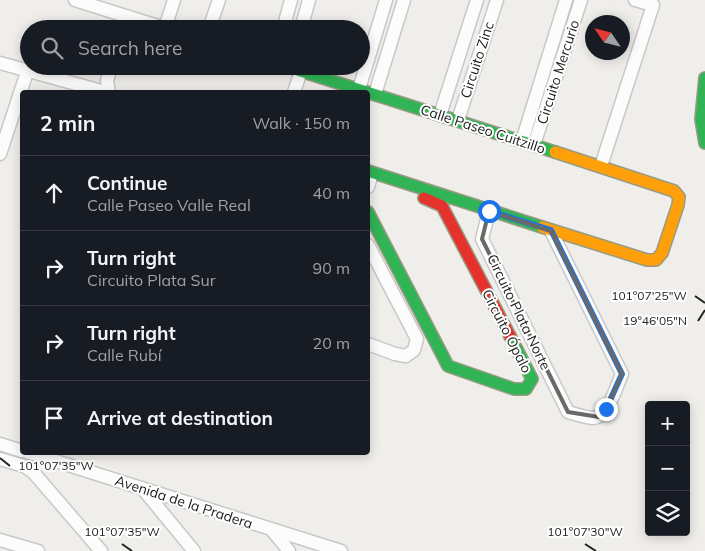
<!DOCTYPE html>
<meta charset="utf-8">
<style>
:root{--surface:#171b24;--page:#20242c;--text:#f1f3f6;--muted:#9ea1a6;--line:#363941}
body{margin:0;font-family:Mulish,sans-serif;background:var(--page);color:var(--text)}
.controls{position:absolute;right:15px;bottom:15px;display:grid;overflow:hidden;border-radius:5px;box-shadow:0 2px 12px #0003}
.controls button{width:45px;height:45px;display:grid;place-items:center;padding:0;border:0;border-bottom:1px solid var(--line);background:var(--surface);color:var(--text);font:25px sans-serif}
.compass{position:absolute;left:585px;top:15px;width:45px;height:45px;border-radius:50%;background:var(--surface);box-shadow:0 2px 12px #0003;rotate:305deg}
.stop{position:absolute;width:15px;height:15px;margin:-11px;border:4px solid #1a73e8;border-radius:50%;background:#fff}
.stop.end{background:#1a73e8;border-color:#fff;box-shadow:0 1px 5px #0008}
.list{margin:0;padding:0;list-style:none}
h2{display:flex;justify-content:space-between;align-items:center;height:65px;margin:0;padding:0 20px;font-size:21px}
h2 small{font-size:16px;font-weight:400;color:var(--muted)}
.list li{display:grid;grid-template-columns:32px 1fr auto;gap:15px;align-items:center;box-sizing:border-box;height:75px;padding:0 20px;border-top:1px solid var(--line)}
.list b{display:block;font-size:19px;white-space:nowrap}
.list p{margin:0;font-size:16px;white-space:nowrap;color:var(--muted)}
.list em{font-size:16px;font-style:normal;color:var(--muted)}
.icon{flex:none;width:28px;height:28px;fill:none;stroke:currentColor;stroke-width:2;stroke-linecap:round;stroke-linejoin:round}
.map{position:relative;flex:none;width:705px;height:551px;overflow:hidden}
.search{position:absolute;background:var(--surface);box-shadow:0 2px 12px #0003;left:20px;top:20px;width:350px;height:55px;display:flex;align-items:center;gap:12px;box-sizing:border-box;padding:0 18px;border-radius:28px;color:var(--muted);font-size:19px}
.panel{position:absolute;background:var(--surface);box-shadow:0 2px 12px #0003;left:20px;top:90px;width:350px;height:365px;border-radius:5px}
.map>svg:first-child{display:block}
</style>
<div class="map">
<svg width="705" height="551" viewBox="0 0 705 551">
<rect width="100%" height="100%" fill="#f0eeeb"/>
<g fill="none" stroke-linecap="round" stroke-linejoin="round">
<defs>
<path id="street" d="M75,0L167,29
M165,28L174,0
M209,29L219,0
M283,29L291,0
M301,29L309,0
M0,63L105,92
M359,89L386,0
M109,92L107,81L111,66
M294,92L301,71
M375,94L404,0
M440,115L477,0
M458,120L497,0
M522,141L566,0
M534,145L581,0
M0,154L27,72
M601,166L653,5L635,0
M368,187L372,173
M489,211L482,239L568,412C575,414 584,417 592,418C608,418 616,387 622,374L551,231
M368,245L417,339L414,350L406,356L395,354L368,344
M0,444L22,451
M27,452L341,551
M0,459L24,466L33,472L101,551
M142,488L194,551
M271,529L289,551
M0,540L38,551"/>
<path id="fast" d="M285,66L555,152
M705,78L701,119L705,143
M368,171L542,227
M368,212L448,366L514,389H526L532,379L510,336"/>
<path id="slow" d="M542,227L647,260H656L662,253L678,205L679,197L674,191L555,152"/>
<path id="jam" d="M424,198L442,206L510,336"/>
</defs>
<use href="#street" stroke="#c9c8c7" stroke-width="15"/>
<use href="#fast" stroke="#999a82" stroke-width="14"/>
<use href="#slow" stroke="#999a82" stroke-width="14"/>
<use href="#jam" stroke="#999a82" stroke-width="14"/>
<use href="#street" stroke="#fdfcfc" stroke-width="12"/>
<use href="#fast" stroke="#30b455" stroke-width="11"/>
<use href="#slow" stroke="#ff9f0a" stroke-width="11"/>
<use href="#jam" stroke="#e5322d" stroke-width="11"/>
</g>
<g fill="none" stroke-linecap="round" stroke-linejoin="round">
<path stroke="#1a73e8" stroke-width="6" d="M489,211L551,230L622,374L606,409"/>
</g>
<path fill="none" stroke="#6a6968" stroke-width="4" stroke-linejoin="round" d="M489,211L551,231L622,374L606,409L599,417L568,412L482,239Z"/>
<path fill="none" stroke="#222" stroke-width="2" d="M695,296L705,303M698,321L705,310M0,458L10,466M122,544L132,551M585,544L596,551"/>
<g text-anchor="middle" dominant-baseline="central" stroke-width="4" stroke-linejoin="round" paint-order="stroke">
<g font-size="14" fill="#222" stroke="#fff">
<text transform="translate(477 60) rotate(-72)">Circuito Zinc</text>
<text transform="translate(558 72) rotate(-72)">Circuito Mercurio</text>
<text transform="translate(483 129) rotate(18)">Calle Paseo Cuitzillo</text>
<text transform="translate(519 312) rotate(64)">Circuito Plata Norte</text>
<text transform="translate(507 331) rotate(63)">Circuito Ópalo</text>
<text transform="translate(184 502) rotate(18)">Avenida de la Pradera</text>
</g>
</g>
<g font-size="12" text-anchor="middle" fill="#222" stroke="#fff" stroke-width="4" stroke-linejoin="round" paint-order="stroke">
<text x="649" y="300">101°07'25"W</text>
<text x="655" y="325">19°46'05"N</text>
<text x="56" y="470">101°07'35"W</text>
<text x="122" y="536">101°07'35"W</text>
<text x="585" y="536">101°07'30"W</text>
</g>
</svg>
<div class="controls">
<button>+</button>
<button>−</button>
<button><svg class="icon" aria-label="layers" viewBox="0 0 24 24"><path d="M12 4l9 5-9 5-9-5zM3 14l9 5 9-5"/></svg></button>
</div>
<svg class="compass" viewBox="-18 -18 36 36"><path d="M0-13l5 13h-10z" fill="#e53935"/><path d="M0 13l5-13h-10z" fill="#9ea1a6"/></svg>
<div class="stop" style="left:489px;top:211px"></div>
<div class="stop end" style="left:606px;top:409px"></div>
<div class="search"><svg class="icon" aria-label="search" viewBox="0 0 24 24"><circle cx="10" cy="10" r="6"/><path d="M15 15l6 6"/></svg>Search here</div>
<section class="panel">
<h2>2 min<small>Walk · 150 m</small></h2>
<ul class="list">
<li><svg class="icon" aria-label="ahead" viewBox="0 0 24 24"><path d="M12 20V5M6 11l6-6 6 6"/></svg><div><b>Continue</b><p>Calle Paseo Valle Real</p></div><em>40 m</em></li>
<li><svg class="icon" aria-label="right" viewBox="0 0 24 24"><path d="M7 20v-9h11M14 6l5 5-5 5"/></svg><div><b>Turn right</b><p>Circuito Plata Sur</p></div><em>90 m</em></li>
<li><svg class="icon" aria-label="right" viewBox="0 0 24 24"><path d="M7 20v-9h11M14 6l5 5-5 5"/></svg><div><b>Turn right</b><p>Calle Rubí</p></div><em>20 m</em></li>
<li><svg class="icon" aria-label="arrive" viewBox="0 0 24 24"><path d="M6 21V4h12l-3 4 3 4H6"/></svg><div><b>Arrive at destination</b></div></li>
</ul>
</section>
</div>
